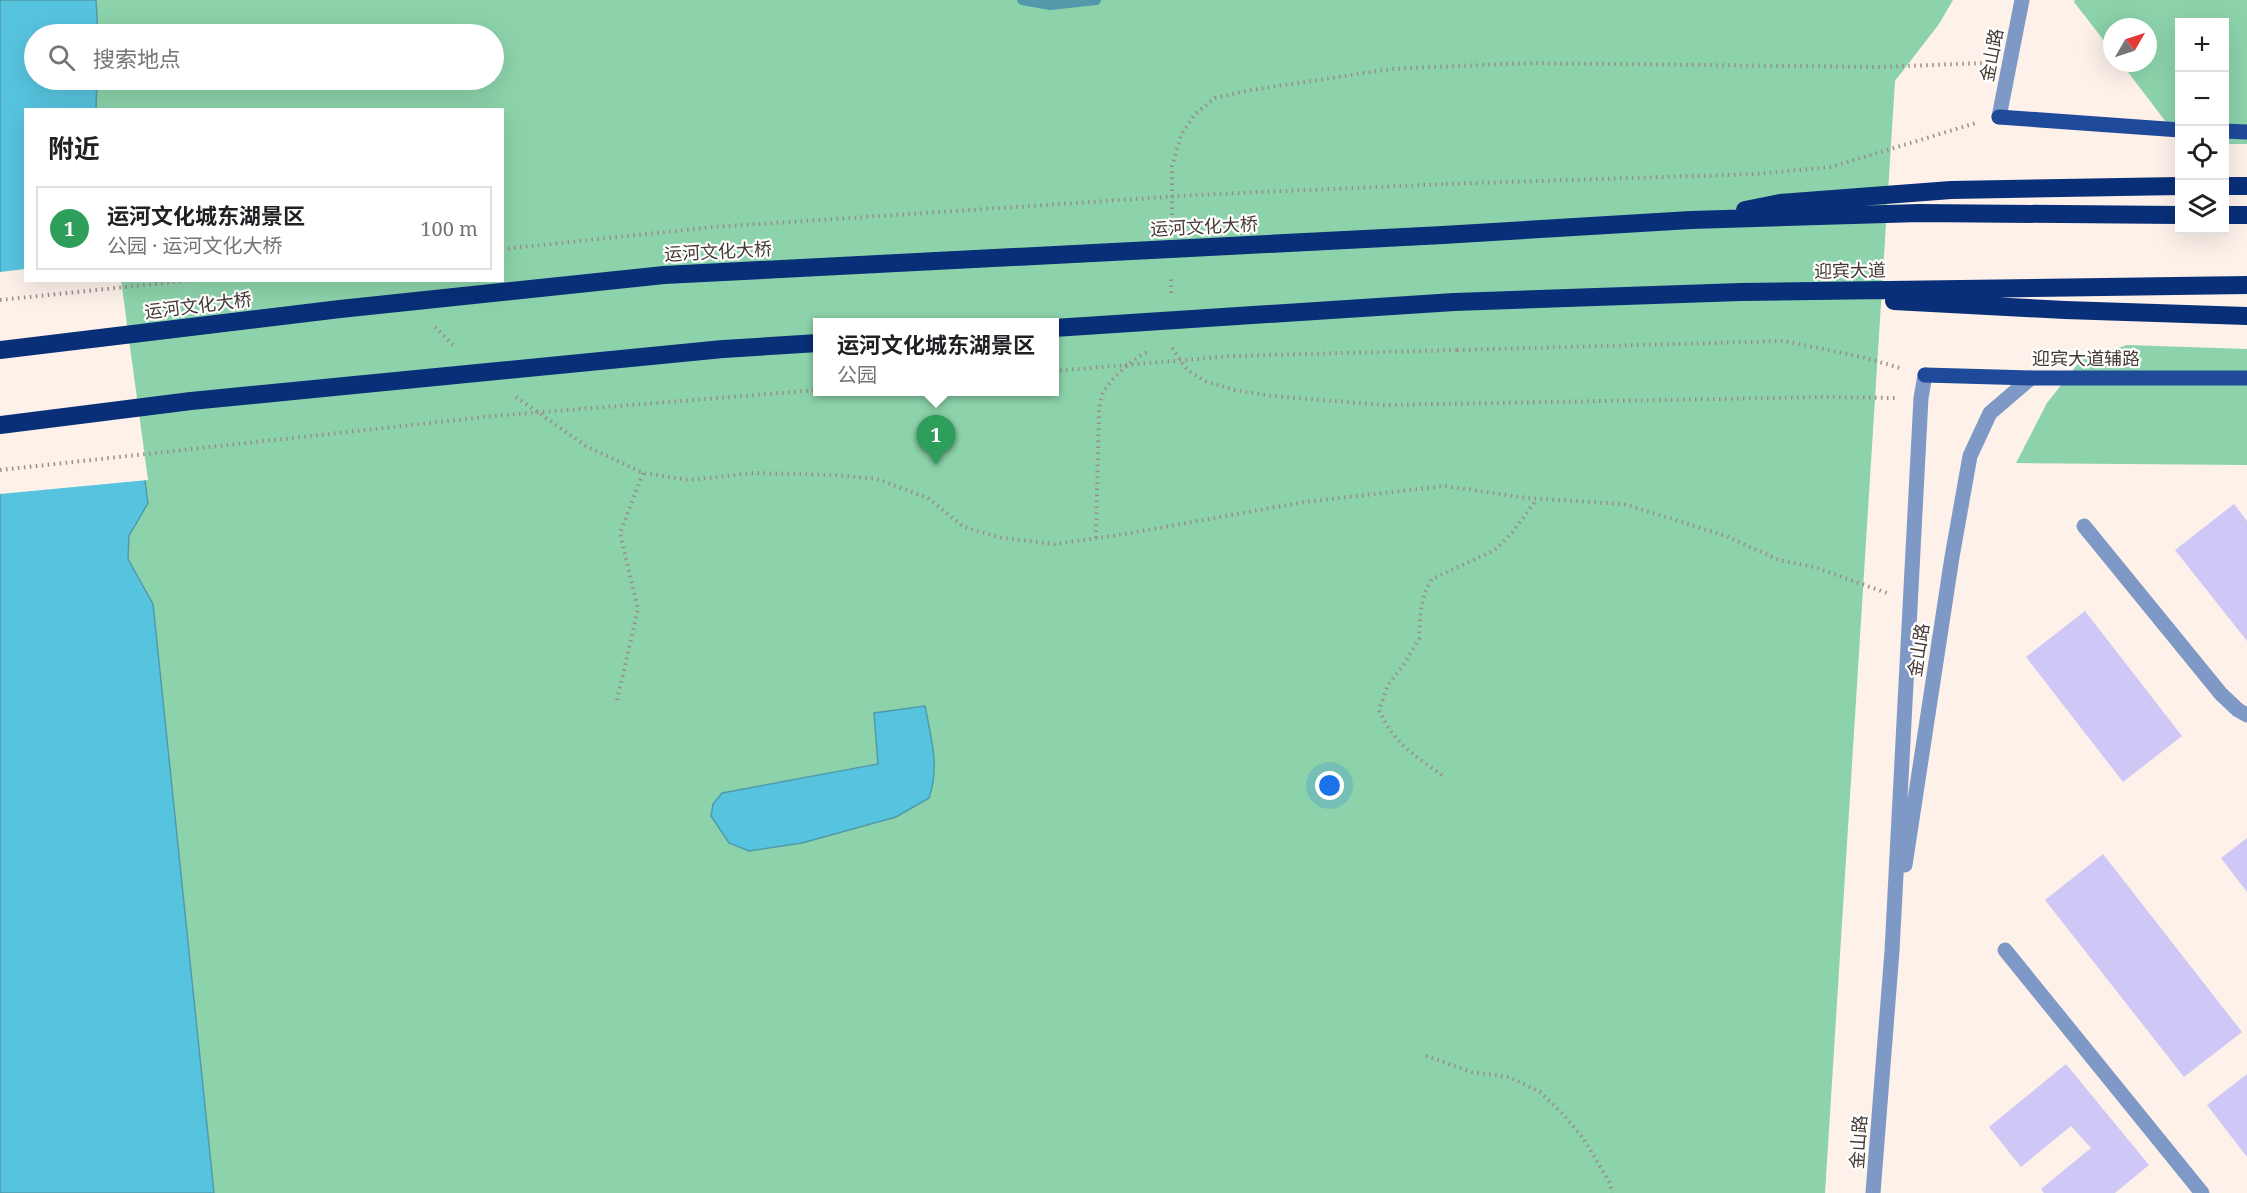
<!DOCTYPE html>
<html lang="zh">
<meta charset="utf-8">
<style>
:root{--surface:#fff;--page:#f2f2f2;--text:#202124;--muted:#757577;--line:#e0e0e0;--accent:#b45309}
body{margin:0;font-family:"Noto Serif","Noto Sans SC",serif;background:var(--page);color:var(--text)}
.controls{position:absolute;right:18px;top:18px;display:grid;overflow:hidden;border-radius:0px;box-shadow:0 6px 24px #0002}
.controls button{width:54px;height:54px;display:grid;place-items:center;padding:0;border:0;border-bottom:2px solid var(--line);background:var(--surface);color:var(--text);font:30px sans-serif}
.compass{position:absolute;left:2103px;top:18px;width:54px;height:54px;border-radius:50%;background:var(--surface);box-shadow:0 6px 24px #0002;rotate:51deg}
.you{position:absolute;left:1330px;top:786px;width:21px;height:21px;margin:-15px;border:4px solid #fff;border-radius:50%;background:#1a73e8;box-shadow:0 0 0 9px #1a73e833}
.badge{display:grid;place-items:center;width:39px;height:39px;border-radius:50%;background:var(--accent);color:#fff;font-size:20px;font-weight:700}
.pin{position:absolute;translate:-50% -50px;filter:drop-shadow(0 2px 3px #0008)}
.pin::after{content:'';position:absolute;top:32px;width:21px;height:18px;background:inherit;clip-path:polygon(0 0,100% 0,50% 100%)}
.popup{position:absolute;left:813px;top:318px;width:246px;height:78px;box-sizing:border-box;display:grid;place-content:center;border-radius:0px;background:var(--surface);filter:drop-shadow(0 2px 4px #0005);font-size:20px;white-space:nowrap;color:var(--muted)}
.popup b{font-size:22px;color:var(--text)}
.popup::after{content:'';position:absolute;left:50%;top:100%;margin-left:-12px;border:12px solid transparent;border-top-color:var(--surface)}
.list{margin:0;padding:0;list-style:none}
h2{display:flex;justify-content:space-between;align-items:center;height:78px;margin:0;padding:0 24px;font-size:26px}
h2 small{font-size:20px;font-weight:400;color:var(--muted)}
.list li{display:grid;grid-template-columns:39px 1fr auto;gap:18px;align-items:center;box-sizing:border-box;height:84px;margin:0 12px 12px;padding:0 12px;border:2px solid var(--line);border-radius:0px}
.list b{display:block;font-size:22px;white-space:nowrap}
.list p{margin:0;font-size:20px;white-space:nowrap;color:var(--muted)}
.list em{font-size:20px;font-style:normal;color:var(--muted)}
.icon{flex:none;width:33px;height:33px;fill:none;stroke:currentColor;stroke-width:2;stroke-linecap:round;stroke-linejoin:round}
.map{position:relative;flex:none;width:2247px;height:1193px;overflow:hidden}
.search{position:absolute;background:var(--surface);box-shadow:0 6px 24px #0002;left:24px;top:24px;width:480px;height:66px;display:flex;align-items:center;gap:15px;box-sizing:border-box;padding:0 21px;border-radius:33px;color:var(--muted);font-size:22px}
.panel{position:absolute;background:var(--surface);box-shadow:0 6px 24px #0002;left:24px;top:108px;width:480px;height:174px;border-radius:0px}
.map>svg:first-child{display:block}
</style>
<div class="map">
<svg width="2247" height="1193" viewBox="0 0 2247 1193">
<rect width="100%" height="100%" fill="#fdf1ea"/>
<path fill="#8cd3ab" fill-rule="evenodd" d="M0,0H1953L1939,24L1895,81L1825,1193H0ZM34,34H494V80H34ZM26,110H502V280H26ZM818,322H1054V392H818Z
M2075,0H2247V144H2225L2224,22H2180L2179,139L2121,63H2148V27H2112V51L2074,2Z
M2127,345L2247,349V465L2016,463L2047,403L2081,360Z"/>
<path fill="#57c4df" stroke="#529aab" stroke-width="1.5" d="M0,0H96L98,34H34V80H97L96,109L26,110V280L118,281L148,503L129,536L128,559L153,604L214,1193H0Z
M925,706C931,738 940,766 929,798L896,817L802,843L749,851L729,843L711,816L713,804L722,793L878,764L874,713Z"/>
<path fill="#fdf1ea" d="M25,269L26,280H121L148,480L0,494V272Z"/>
<g fill="none" stroke-linecap="round" stroke-linejoin="round">
<path stroke="#529aab" stroke-width="10" d="M1022,0L1050,5L1096,0"/>
</g>
<path fill="#cfc8f6" d="M2234,504L2247,521V641L2175,550Z
M2085,611L2182,736L2123,782L2026,657Z
M2247,838V892L2221,858Z
M2103,854L2242,1032L2184,1077L2045,900Z
M2066,1064L2149,1165L2115,1193H2044L2041,1189L2091,1148L2071,1126L2021,1167L1989,1127Z
M2247,1074V1157L2207,1105Z"/>
<g fill="none" stroke-linecap="round" stroke-linejoin="round">
<path stroke="#9a8e88" stroke-width="4" stroke-dasharray="1.5 4.5" stroke-linecap="butt" d="M1446,184L1755,174L1831,167L1976,123
M1172,221V166L1181,135L1195,114L1215,98L1251,90L1391,69L1527,63L1879,67L1985,63
M1171,293V277
M0,300L193,280
M435,327L455,347
M1172,348L1188,371L1205,381L1234,390L1271,396L1384,405L1826,397L1895,398
M1457,350L1784,341L1862,357L1900,368
M516,397L586,446L643,473L688,480L754,473L835,475L877,479L928,498L964,527L1002,538L1055,544L1125,534L1304,502L1445,486L1527,498L1624,504L1726,536L1779,560L1814,567L1887,593
M1096,538L1099,410C1100,404 1101,396 1104,391C1112,378 1136,355 1149,352
M617,700L638,609L620,533L643,473
M1442,775C1413,755 1393,742 1379,710L1388,685L1404,664L1419,639L1421,609L1425,592L1432,579L1495,550L1511,534L1537,499
M1426,1056L1472,1072L1509,1077L1540,1092L1562,1113L1583,1138L1610,1183L1612,1193"/>
<path stroke="#7f99c7" stroke-width="15" d="M1999,117L2022,0
M2084,526L2221,694L2238,710L2247,715
M1905,865L1952,557L1970,456L1990,413L2031,378
M2005,950L2202,1193
M1873,1193L1892,951L1921,398L1925,375"/>
<path stroke="#1f4a9a" stroke-width="15" d="M1999,117L2180,130
M2224,131L2247,132
M1925,375L2031,378H2247"/>
<path stroke="#082f78" stroke-width="18" d="M2224,186H2247
M1745,210L1780,203L1951,190L2180,186
M2224,215H2247
M1443,235L1691,220L1919,213L2180,215
M1894,301L2065,310L2247,316
M1454,302L1740,292L2247,285"/>
<path stroke="#9a8e88" stroke-width="4" stroke-dasharray="1.5 4.5" stroke-linecap="butt" d="M502,249L714,227L1195,195L1446,184
M1054,371L1233,356L1457,350
M0,470L493,416L818,390"/>
<path stroke="#082f78" stroke-width="18" d="M1054,328L1454,302
M0,350L340,309L664,275L1443,235
M0,425L191,401L723,349L818,343"/>
</g>
<g text-anchor="middle" dominant-baseline="central" stroke-width="4.5" stroke-linejoin="round" paint-order="stroke">
<g font-size="18" fill="#453933" stroke="#fff">
<text transform="translate(1991 55) rotate(-79)">金山路</text>
<text transform="translate(1204 226) rotate(-3)">运河文化大桥</text>
<text transform="translate(718 251) rotate(-3)">运河文化大桥</text>
<text transform="translate(1850 270) rotate(-1)">迎宾大道</text>
<text transform="translate(198 305) rotate(-7)">运河文化大桥</text>
<text x="2086" y="358">迎宾大道辅路</text>
<text transform="translate(1918 650) rotate(-81)">金山路</text>
<text transform="translate(1858 1142) rotate(-86)">金山路</text>
</g>
</g>
</svg>
<div class="controls">
<button>+</button>
<button>−</button>
<button><svg class="icon" aria-label="locate" viewBox="0 0 24 24"><circle cx="12" cy="12" r="6"/><path d="M12 2v4M12 18v4M2 12h4M18 12h4"/></svg></button>
<button><svg class="icon" aria-label="layers" viewBox="0 0 24 24"><path d="M12 4l9 5-9 5-9-5zM3 14l9 5 9-5"/></svg></button>
</div>
<svg class="compass" viewBox="-18 -18 36 36"><path d="M0-13l5 13h-10z" fill="#e53935"/><path d="M0 13l5-13h-10z" fill="#757577"/></svg>
<div class="you"></div>
<div class="pin badge" style="left:936px;top:465px;background:#2e9e5b">1</div>
<div class="popup"><b>运河文化城东湖景区</b>公园</div>
<div class="search"><svg class="icon" aria-label="search" viewBox="0 0 24 24"><circle cx="10" cy="10" r="6"/><path d="M15 15l6 6"/></svg>搜索地点</div>
<section class="panel">
<h2>附近<small></small></h2>
<ul class="list">
<li><span class="badge" style="background:#2e9e5b">1</span><div><b>运河文化城东湖景区</b><p>公园 · 运河文化大桥</p></div><em>100 m</em></li>
</ul>
</section>
</div>
